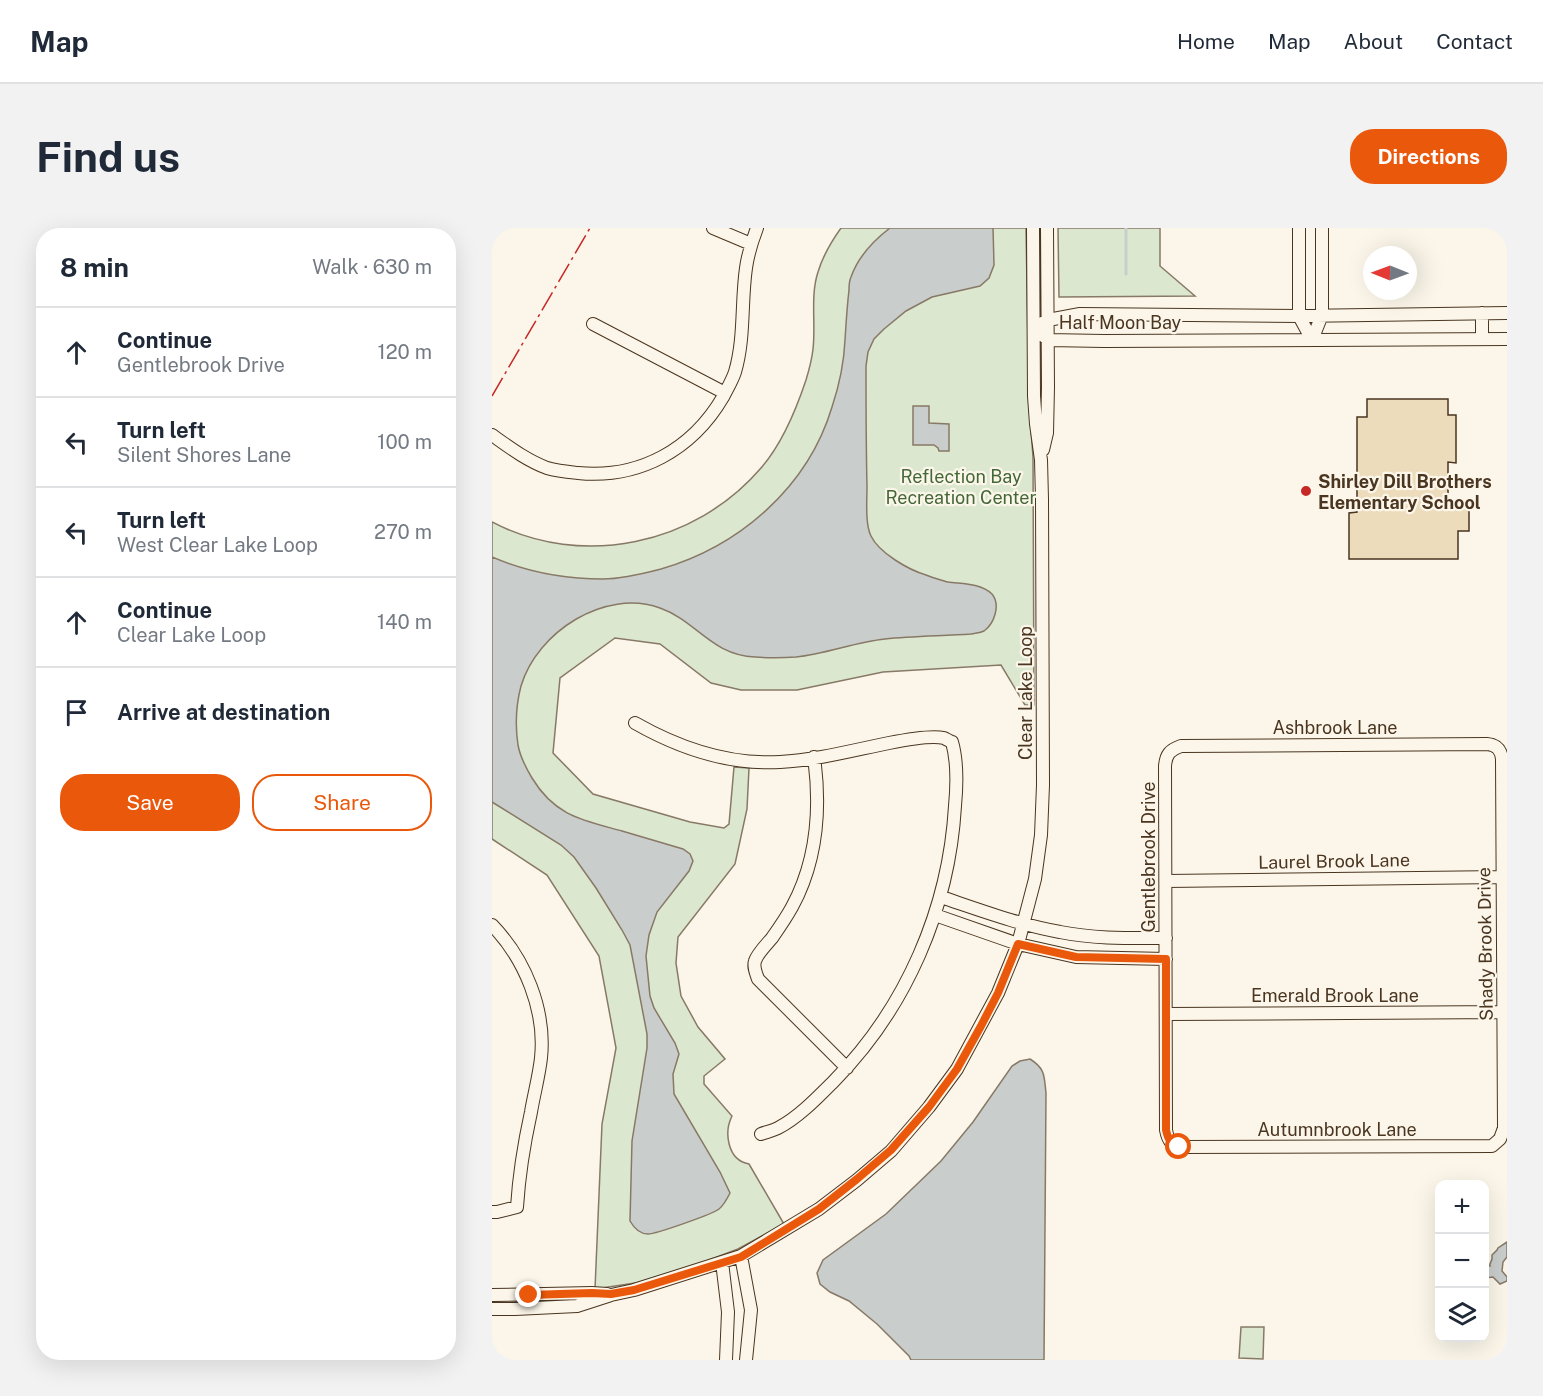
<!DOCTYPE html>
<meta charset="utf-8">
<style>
:root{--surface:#fff;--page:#f2f2f3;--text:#1f2937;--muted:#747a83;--line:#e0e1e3;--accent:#ea580c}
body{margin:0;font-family:"Public Sans",sans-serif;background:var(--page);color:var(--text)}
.controls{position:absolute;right:18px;bottom:18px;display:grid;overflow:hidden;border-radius:12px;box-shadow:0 6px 24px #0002}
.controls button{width:54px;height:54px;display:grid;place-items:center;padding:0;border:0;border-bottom:2px solid var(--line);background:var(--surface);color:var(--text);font:30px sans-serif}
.compass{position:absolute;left:871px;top:18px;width:54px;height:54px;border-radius:50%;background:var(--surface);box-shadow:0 6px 24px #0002;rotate:271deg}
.stop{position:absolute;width:18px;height:18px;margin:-14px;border:4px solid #ea580c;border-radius:50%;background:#fff}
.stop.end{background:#ea580c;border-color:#fff;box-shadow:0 2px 6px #0008}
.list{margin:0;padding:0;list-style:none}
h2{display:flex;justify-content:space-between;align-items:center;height:78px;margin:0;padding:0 24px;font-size:26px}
h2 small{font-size:20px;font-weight:400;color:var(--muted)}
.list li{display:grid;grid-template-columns:39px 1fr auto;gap:18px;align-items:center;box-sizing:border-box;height:90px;padding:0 24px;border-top:2px solid var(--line)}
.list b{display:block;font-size:22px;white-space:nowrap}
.list p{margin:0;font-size:20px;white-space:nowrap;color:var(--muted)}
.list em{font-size:20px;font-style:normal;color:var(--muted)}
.actions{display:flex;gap:12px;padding:18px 24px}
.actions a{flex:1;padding:14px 0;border:2px solid var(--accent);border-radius:24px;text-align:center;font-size:21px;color:var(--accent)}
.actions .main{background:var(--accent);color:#fff}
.icon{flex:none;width:33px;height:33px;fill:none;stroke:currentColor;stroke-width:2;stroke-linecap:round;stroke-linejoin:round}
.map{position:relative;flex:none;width:1015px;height:1132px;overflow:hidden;border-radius:24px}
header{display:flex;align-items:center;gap:36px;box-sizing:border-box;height:84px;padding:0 30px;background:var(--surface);border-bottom:2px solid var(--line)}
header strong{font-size:28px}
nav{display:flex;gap:33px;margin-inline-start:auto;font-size:21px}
.intro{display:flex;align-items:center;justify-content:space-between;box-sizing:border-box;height:144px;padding:0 36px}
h1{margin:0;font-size:42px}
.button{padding:15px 27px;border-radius:24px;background:var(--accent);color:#fff;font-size:21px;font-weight:700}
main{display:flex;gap:36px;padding:0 36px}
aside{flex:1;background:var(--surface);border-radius:24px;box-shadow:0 6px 24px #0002}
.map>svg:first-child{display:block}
</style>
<header>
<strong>Map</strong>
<nav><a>Home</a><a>Map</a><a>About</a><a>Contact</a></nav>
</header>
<div class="intro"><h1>Find us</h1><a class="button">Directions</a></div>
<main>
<aside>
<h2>8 min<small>Walk · 630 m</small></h2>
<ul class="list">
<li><svg class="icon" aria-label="ahead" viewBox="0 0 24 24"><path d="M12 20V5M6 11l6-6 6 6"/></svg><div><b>Continue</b><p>Gentlebrook Drive</p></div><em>120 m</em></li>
<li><svg class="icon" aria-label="left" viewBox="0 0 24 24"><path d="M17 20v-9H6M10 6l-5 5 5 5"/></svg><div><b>Turn left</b><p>Silent Shores Lane</p></div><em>100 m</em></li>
<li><svg class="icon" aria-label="left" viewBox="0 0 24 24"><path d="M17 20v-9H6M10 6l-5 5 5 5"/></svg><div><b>Turn left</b><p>West Clear Lake Loop</p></div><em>270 m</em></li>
<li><svg class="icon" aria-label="ahead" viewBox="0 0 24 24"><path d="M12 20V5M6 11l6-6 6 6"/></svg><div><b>Continue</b><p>Clear Lake Loop</p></div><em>140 m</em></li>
<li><svg class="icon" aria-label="arrive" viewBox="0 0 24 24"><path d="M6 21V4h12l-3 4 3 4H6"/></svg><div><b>Arrive at destination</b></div></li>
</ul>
<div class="actions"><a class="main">Save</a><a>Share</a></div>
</aside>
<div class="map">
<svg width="1015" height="1132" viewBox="0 0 1015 1132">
<rect width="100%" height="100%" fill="#fbf6e9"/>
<path fill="#dce7d0" stroke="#887966" stroke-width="1.5" d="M349,0H534L537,174L541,229L542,477H533L509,437L391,444L305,462H249L219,455L168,416L123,410L68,450L61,525L101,566L198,594L232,600L237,596L242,539L257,540L255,581L243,636L186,709L184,735L189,768L206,799L233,831L212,848V856L240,888C232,904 235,932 257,936L292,996L246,1021L196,1040L150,1054L103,1061L110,896L124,820L107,728L55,647L0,611V294C90,341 203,317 269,240C290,216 304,182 314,152C317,142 320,131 321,121C324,96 318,68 326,44C331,27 339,14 349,0Z
M566,0H668V38L703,68L567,69Z
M749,1099H772L771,1131L747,1130Z"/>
<path fill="#c9cecd" stroke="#887966" stroke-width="1.5" d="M398,0H501L502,37L497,50L488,58L440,69L414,83L392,101L382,111L376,124L374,138C374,178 374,218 375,258C375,272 373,296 379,308C387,325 417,342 434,347C441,350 449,352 456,354C470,356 489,355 500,366C509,377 502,396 492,403C488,405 483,405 479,406C450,408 421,408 393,411C363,414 334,426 304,429C290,430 276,430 263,429C219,427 205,393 168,380C113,360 45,404 29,458C24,477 23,497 26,517C28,528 34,540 40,550C63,588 90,592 130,603C151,609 171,615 191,621L198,626L201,633L197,643L165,684L157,707L154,728L158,768L162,780L183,815L187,826L181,846L182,866L228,944L238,965C235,971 232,977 227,981C221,986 164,1006 156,1006C147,1006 142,1000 138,993L140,913L155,820V806L138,717L130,702L104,660L82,629L69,617L0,574V329C35,344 72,351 111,351C130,351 150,346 169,341C248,318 316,259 340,179C347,158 352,135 353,112C354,96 355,79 357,62C357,58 357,53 359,49C366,29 381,13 398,0Z
M421,178H437V195L457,196V223H447L446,220L442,217H421Z
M538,831C554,841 552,849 554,865L552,1132H419L417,1128L385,1096L357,1073L338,1064L328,1056L325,1045L331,1032L394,986L449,933L481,894L520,838L528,833Z
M1015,1014V1029L1011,1034L1010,1043L1015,1049V1053L1008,1056L1001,1049L993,1050V1038H998V1036L1000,1031V1027L1005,1022L1006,1020Z"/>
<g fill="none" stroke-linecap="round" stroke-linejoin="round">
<path stroke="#c9cecd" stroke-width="3" d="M634,0V46"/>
</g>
<path fill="#ecdcbc" stroke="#4a3520" stroke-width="1.5" d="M875,171H956V187H964V235L956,234V277H977V303H966V331H857V285L865,284V189H875Z"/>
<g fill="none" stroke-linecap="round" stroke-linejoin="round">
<defs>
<path id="minor" d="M221,0L259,16
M807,0V88L820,112
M990,85V111
M1015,85L807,88L588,86L556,92L542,99L556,112L612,113L1015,111
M101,96L233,165
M820,112L830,87V0
M0,207C17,219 34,232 55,240C65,243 76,244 86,245C147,251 200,222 231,169C235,161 240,153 243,144C253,110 249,74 254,40C256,26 260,13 265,0
M551,222L555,205L556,159L555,0
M143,495C187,520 237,537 288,534C325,532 362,522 397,515C412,512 439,507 452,510C454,511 459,514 460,514C466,535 465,557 463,578C457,681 414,780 342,853C326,869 306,890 286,900C280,903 274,904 269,906
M995,516C1005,517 1009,522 1010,531L1012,900L1008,911L1000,918L687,919C678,915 676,912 674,902L673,538C674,526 678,522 689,518Z
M322,529C329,580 325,633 300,679C294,690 287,700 280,710C275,716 265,726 263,733C261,739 264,745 266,751L355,840
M674,653L1010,649
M449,669C488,682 528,697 568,704C603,711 639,710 674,710
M443,687L526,716L584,729L674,731
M0,697C33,731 54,782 49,830C47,848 42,866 39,884C32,916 27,947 25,979L5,984H0
M675,786L1012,784
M249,1028L259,1082L254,1132
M230,1034L236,1084L234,1132
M0,1067L100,1065L115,1066
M0,1081H23L85,1078L119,1067L142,1062L249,1028L327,981L365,952L399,923L437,879L465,841L506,765L526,716L543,651L549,607L551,557L550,271L549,232L544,196L542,168L541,0"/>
</defs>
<use href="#minor" stroke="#4a3520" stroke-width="14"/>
<use href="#minor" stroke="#fbf6e9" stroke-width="12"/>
<path stroke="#c62828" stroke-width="1.5" stroke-dasharray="21 4.5 3 4.5" stroke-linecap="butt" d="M0,168L98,0"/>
</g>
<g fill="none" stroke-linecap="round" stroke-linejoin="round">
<path stroke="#ea580c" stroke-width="8" d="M37,1067L100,1065L119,1066L142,1062L249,1029L327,981L365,951L399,922L437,879L465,841L489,798L506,765L526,716L584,729L674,731V902C676,911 678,915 687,919"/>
</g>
<circle fill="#c62828" stroke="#fbf6e9" stroke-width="2" cx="814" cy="263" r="6"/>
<g text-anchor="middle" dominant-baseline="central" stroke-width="4.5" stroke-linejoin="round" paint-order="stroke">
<g font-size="18" fill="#4a3520" stroke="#fbf6e9">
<text x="628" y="94">Half Moon Bay</text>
<text transform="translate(533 465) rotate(-90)">Clear Lake Loop</text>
<text x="843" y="499">Ashbrook Lane</text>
<text transform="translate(656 629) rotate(-90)">Gentlebrook Drive</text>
<text transform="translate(842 633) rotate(-1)">Laurel Brook Lane</text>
<text transform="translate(993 716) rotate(-91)">Shady Brook Drive</text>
<text x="843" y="767">Emerald Brook Lane</text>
<text x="845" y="901">Autumnbrook Lane</text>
</g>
<g font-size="18" fill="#436837" stroke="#fbf6e9">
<text x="469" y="248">Reflection Bay<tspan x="469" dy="21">Recreation Center</tspan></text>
</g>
<g font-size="18" font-weight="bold" fill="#4a3520" stroke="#fbf6e9" text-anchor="start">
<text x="826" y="253">Shirley Dill Brothers<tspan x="826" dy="21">Elementary School</tspan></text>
</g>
</g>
</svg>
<div class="controls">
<button>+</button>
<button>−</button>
<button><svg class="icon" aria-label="layers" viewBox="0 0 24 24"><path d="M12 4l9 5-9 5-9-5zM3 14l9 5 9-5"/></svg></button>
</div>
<svg class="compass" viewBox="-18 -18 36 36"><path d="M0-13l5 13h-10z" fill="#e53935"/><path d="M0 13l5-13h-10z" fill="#747a83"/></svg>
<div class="stop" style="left:687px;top:919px"></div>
<div class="stop end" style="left:37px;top:1067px"></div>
</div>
</main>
